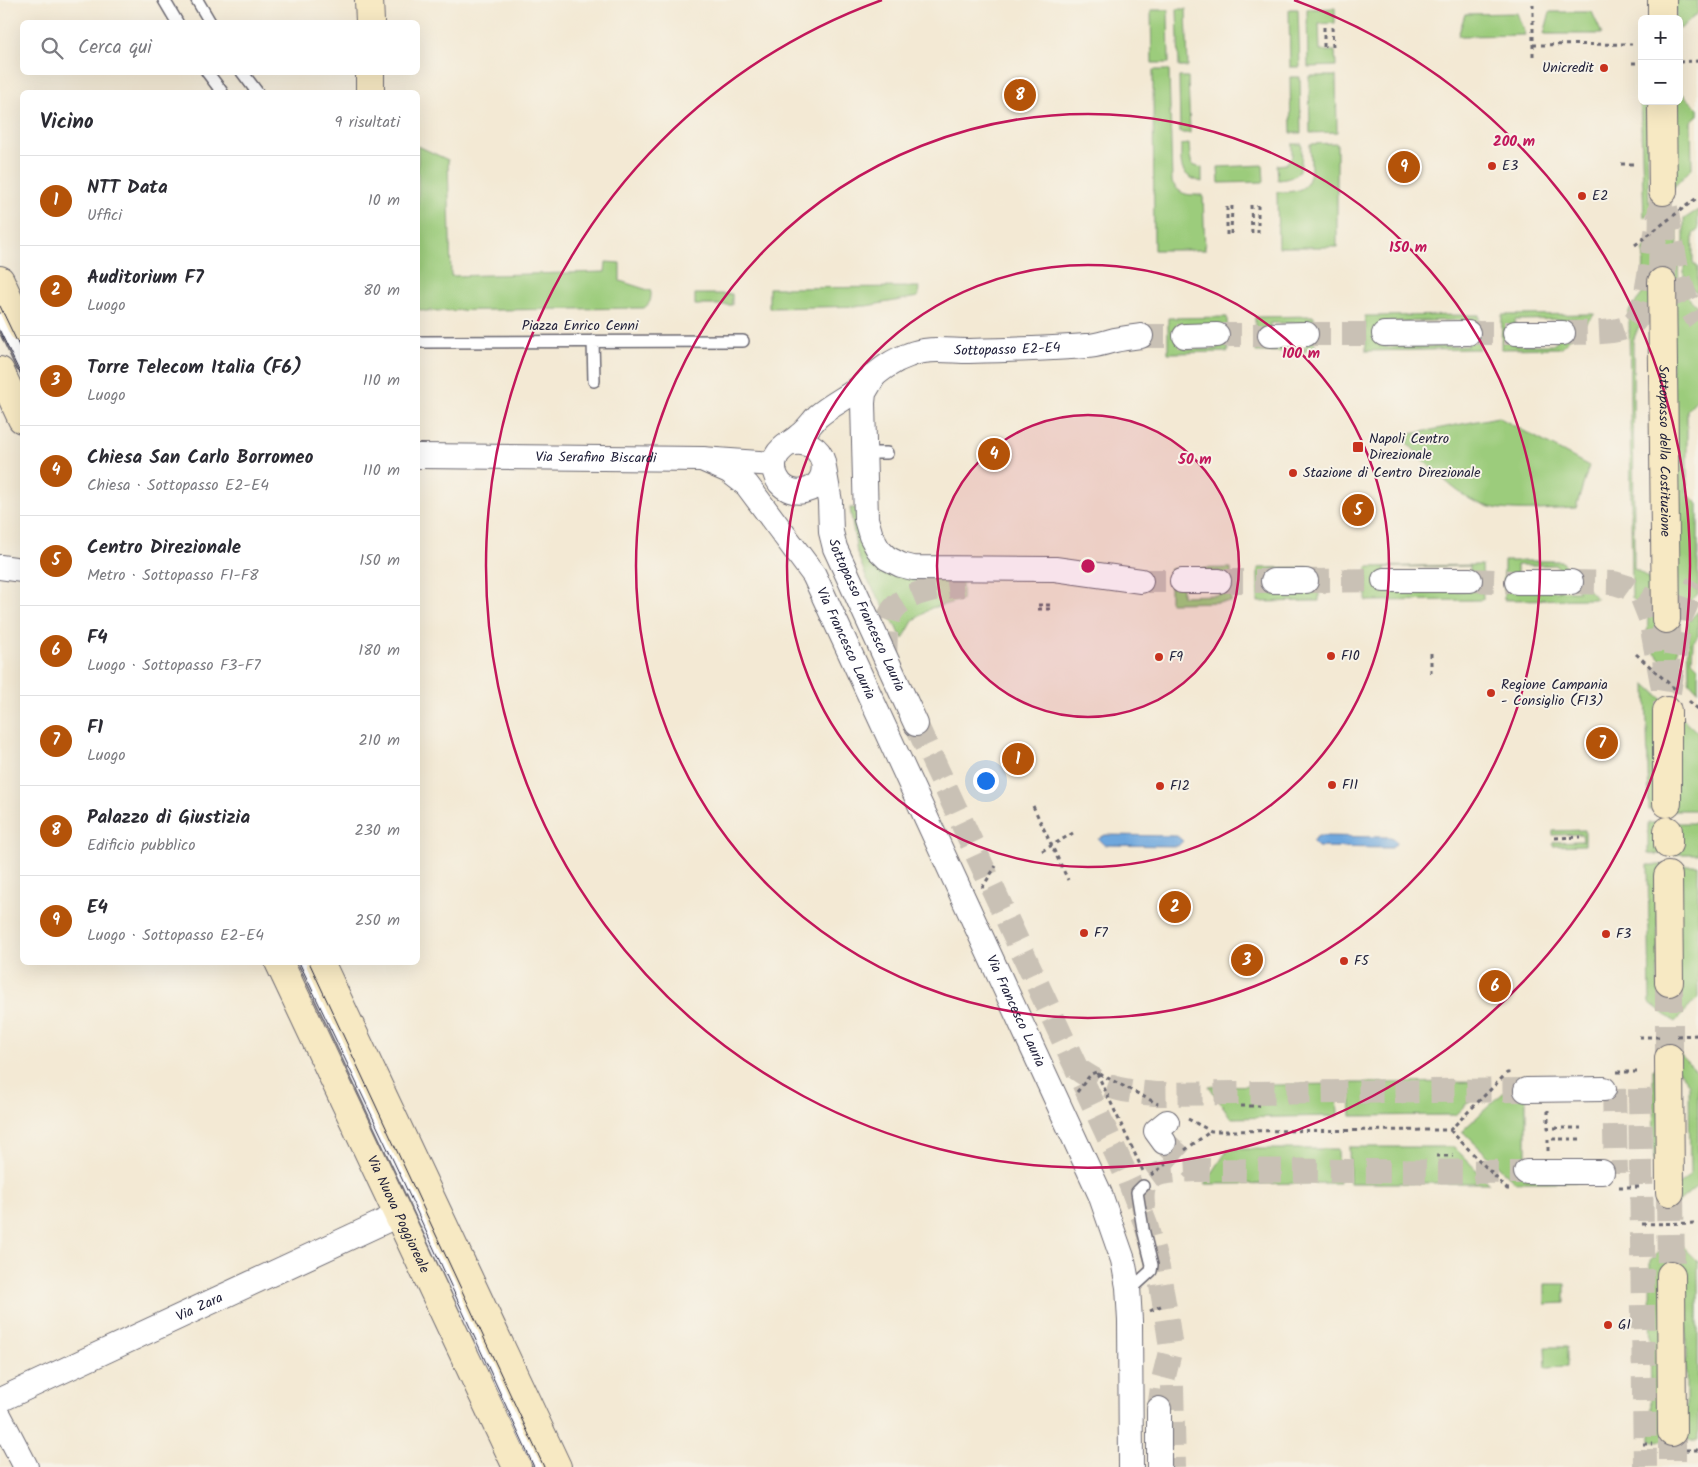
<!DOCTYPE html>
<html lang="it">
<meta charset="utf-8">
<style>
:root{--surface:#fff;--page:#f7f7f7;--text:#2b2b33;--muted:#7c7c81;--line:#e1e1e2;--accent:#b45309}
body{margin:0;font-family:Kalam,sans-serif;background:var(--page);color:var(--text)}
.controls{position:absolute;right:15px;top:15px;display:grid;overflow:hidden;border-radius:8px;box-shadow:0 5px 20px #0002}
.controls button{width:45px;height:45px;display:grid;place-items:center;padding:0;border:0;border-bottom:1px solid var(--line);background:var(--surface);color:var(--text);font:25px sans-serif}
.you{position:absolute;left:985px;top:780px;width:18px;height:18px;margin:-12px;border:4px solid #fff;border-radius:50%;background:#1a73e8;box-shadow:0 0 0 8px #1a73e833}
.badge{display:grid;place-items:center;width:32px;height:32px;border-radius:50%;background:var(--accent);color:#fff;font-size:16px;font-weight:700}
.pin{position:absolute;translate:-50% -50%;border:2px solid #fff;box-shadow:0 1px 5px #0006}
.list{margin:0;padding:0;list-style:none}
h2{display:flex;justify-content:space-between;align-items:center;height:65px;margin:0;padding:0 20px;font-size:21px}
h2 small{font-size:16px;font-weight:400;color:var(--muted)}
.list li{display:grid;grid-template-columns:32px 1fr auto;gap:15px;align-items:center;box-sizing:border-box;height:90px;padding:0 20px;border-top:1px solid var(--line)}
.list b{display:block;font-size:19px;white-space:nowrap}
.list p{margin:0;font-size:16px;white-space:nowrap;color:var(--muted)}
.list em{font-size:16px;font-style:normal;color:var(--muted)}
.icon{flex:none;width:28px;height:28px;fill:none;stroke:currentColor;stroke-width:2;stroke-linecap:round;stroke-linejoin:round}
.map{position:relative;flex:none;width:1698px;height:1467px;overflow:hidden}
.search{position:absolute;background:var(--surface);box-shadow:0 5px 20px #0002;left:20px;top:20px;width:400px;height:55px;display:flex;align-items:center;gap:12px;box-sizing:border-box;padding:0 18px;border-radius:8px;color:var(--muted);font-size:19px}
.panel{position:absolute;background:var(--surface);box-shadow:0 5px 20px #0002;left:20px;top:90px;width:400px;height:875px;border-radius:8px}
.map>svg:first-child{display:block}
</style>
<div class="map">
<svg width="1698" height="1467" viewBox="0 0 1698 1467">
<rect width="100%" height="100%" fill="#f7f3e8"/>
<filter id="ink" filterUnits="userSpaceOnUse"><feTurbulence type="fractalNoise" baseFrequency=".02" numOctaves="2"/><feDisplacementMap in="SourceGraphic" scale="10" xChannelSelector="R" yChannelSelector="G"/><feConvolveMatrix kernelMatrix="1 2 1 2 8 2 1 2 1" color-interpolation-filters="sRGB"/></filter>
<filter id="wash" filterUnits="userSpaceOnUse"><feTurbulence type="fractalNoise" baseFrequency=".0096" numOctaves="4" result="noise"/><feDisplacementMap in="SourceGraphic" scale="20" xChannelSelector="R" yChannelSelector="G"/><feGaussianBlur stdDeviation="1.12" result="paint"/><feColorMatrix in="noise" values="0 0 0 0 0 0 0 0 0 0 0 0 0 0 0 0 0 1.4 0 .05"/><feComposite in="paint" operator="in"/></filter>
<g filter="url(#wash)">
<rect width="100%" height="100%" fill="#f3e9d4"/>
<path fill="#9ccc7c" stroke="#5f775c" fill-rule="evenodd" d="M1676,0H1698V13L1679,30V19H1673L1676,15Z
M1335,8V23L1319,24L1320,51H1335L1336,66L1308,67L1307,9Z
M1177,9H1186L1188,67H1179Z
M1289,9H1298L1300,67H1290Z
M1151,10H1168L1169,63H1152Z
M1550,12H1592L1602,34H1544Z
M1517,13L1525,35L1458,36L1465,14Z
M1169,70L1172,182C1181,196 1187,195 1203,195L1205,250H1154L1153,70Z
M1309,76H1336L1337,132L1310,133Z
M1179,77H1188L1190,133H1180Z
M1290,77H1300L1301,133H1291Z
M1679,90L1698,109V115L1691,121L1692,168L1644,218L1640,94L1642,93V101H1646L1649,203L1663,191L1652,101H1679Z
M1337,143V247H1278L1277,192C1284,192 1292,192 1298,190C1316,184 1310,159 1310,144Z
M1189,144L1190,156L1192,165L1202,168V182C1178,175 1181,166 1181,145Z
M1292,144H1302C1301,166 1304,178 1278,180L1277,165L1286,164L1292,156Z
M418,146L448,160L451,276L605,272L606,262L620,263V281L651,291C651,299 651,303 644,308L424,311L418,309Z
M1263,165L1264,182L1219,183L1218,167Z
M1698,210V230L1693,234V263L1698,267V294L1684,282V219Z
M1677,221L1679,288L1698,307V398L1687,410V493L1698,504V594L1677,615L1678,680L1647,643L1648,614L1632,598L1629,311L1643,293L1644,249ZM1671,270L1674,627C1664,606 1658,579 1634,569L1633,341L1638,328L1651,316L1662,282Z
M919,287L918,297L866,306L769,308V288Z
M695,294H732V305H695Z
M1595,314L1560,348L1501,349L1502,315ZM1576,319L1553,345H1515V320Z
M1479,315V349L1366,351L1365,316ZM1468,320V346L1384,347V322Z
M1314,316L1315,351L1256,352L1255,317ZM1270,323H1306V348H1270Z
M1227,317L1228,352L1168,353V318ZM1217,324V349H1185V336Z
M1498,417L1589,466L1576,508C1547,509 1510,514 1483,505C1453,495 1423,458 1400,436Z
M850,508H859L868,544L963,573L962,600L931,608L913,621L903,639L867,579L857,553Z
M1504,561H1561L1597,599L1504,600ZM1517,565H1556L1579,591L1517,590Z
M1482,565L1483,600L1366,601L1367,567ZM1470,566L1471,591L1385,592V567Z
M1319,567V601L1258,602V568ZM1272,569H1305L1306,594H1273Z
M1231,568V602L1170,603V569ZM1219,571V595L1182,596V581Z
M1698,611V636L1693,642L1692,661L1698,667V691L1689,681L1688,622Z
M1646,684L1698,733V810H1649Z
M1648,823H1698V854H1648Z
M1585,830V845L1553,846V842L1583,841L1582,834L1553,835V831Z
M1648,865H1698V998L1675,1022L1650,1003ZM1657,876L1669,982L1658,992Z
M1675,1050L1698,1073V1185L1674,1206L1654,1185L1653,1069ZM1669,1059L1689,1084L1690,1175L1670,1192Z
M1605,1080L1526,1090V1175L1604,1182H1515L1462,1131L1516,1081Z
M1489,1082L1455,1115L1351,1116L1350,1083Z
M1337,1084L1338,1116L1231,1118L1209,1086Z
M1349,1147H1454L1489,1183H1350Z
M1228,1149H1338L1339,1183L1205,1184Z
M1675,1239L1698,1262V1440L1651,1441L1650,1260ZM1671,1275L1686,1287V1432H1665Z
M1545,1284H1565V1303L1545,1304Z
M1545,1347H1567V1367L1546,1368Z"/>
<path fill="#6ea7dd" stroke="#48648c" d="M1105,835L1177,836L1183,841L1178,846L1104,845L1098,839Z
M1318,836L1391,837L1397,842L1392,848L1318,847L1312,841Z"/>
</g>
<g filter="url(#ink)">
<g fill="none" stroke-linecap="round" stroke-linejoin="round">
<path stroke="#c9c1b5" stroke-width="24" stroke-dasharray="24 12" stroke-linecap="butt" d="M1666,208C1673,241 1677,293 1698,320
M1468,333H1515
M1563,333C1580,332 1619,335 1632,324C1639,318 1642,307 1645,299L1663,191
M1306,334H1384
M1217,335H1270
M1141,336H1185
M1470,580L1517,582
M1141,581H1182
M1219,581H1273
M1306,581L1384,580
M1571,582L1614,583L1627,587L1642,598L1650,618L1667,711
M885,656C886,645 885,632 888,621C894,592 939,588 963,585
M1669,692L1681,617L1690,596L1698,583
M916,724L1129,1181L1146,1225L1158,1268L1166,1314L1171,1348L1163,1380L1159,1409
M1076,1068C1104,1088 1121,1091 1155,1094L1526,1090
M1614,1089L1616,1173
M1640,1089L1645,1467
M1164,1142L1195,1170
M1144,1211C1136,1169 1163,1172 1195,1170L1526,1172
M1172,1386L1174,1467"/>
<path stroke="#c9c1b5" stroke-width="28" stroke-dasharray="28 14" stroke-linecap="butt" d="M1662,282L1663,191
M1666,619L1667,711
M1669,982V1058
M1670,1192L1671,1275
M1672,1432V1467"/>
<defs>
<path id="lane" d="M164,0L177,22
M197,0L210,22
M207,72L222,92
M242,72L257,92
M0,319L22,366
M593,341L594,381
M418,342L743,341
M864,453H887
M304,962L539,1467
M1128,1292L1151,1271L1152,1265L1143,1229L1137,1192L1143,1186"/>
<g id="street">
<path d="M1515,333H1563"/>
<path d="M1384,334L1468,333"/>
<path d="M1270,335L1306,334"/>
<path d="M1185,336L1217,335"/>
<path d="M874,376L864,393L863,403L866,519L871,536L878,549L887,558L901,565L913,568L1055,569L1141,581"/>
<path id="s1" d="M789,444C826,434 837,484 804,491C795,493 786,490 780,483C774,475 772,464 777,455C782,446 793,442 800,435C807,430 812,422 818,416C831,405 846,398 859,388C875,375 888,362 909,355C927,347 949,351 969,351C1008,350 1047,349 1086,346C1096,346 1106,342 1115,340C1124,338 1133,337 1141,336"/>
<path id="s2" d="M418,456L702,459L774,464"/>
<path id="s3" d="M702,459L729,471L747,485L814,575L1100,1194L1123,1260L1128,1287L1130,1321L1131,1467"/>
<path id="s4" d="M824,468L830,502L831,532L835,548L916,724"/>
<path d="M0,567L22,570"/>
<path d="M1384,580H1470"/>
<path d="M1182,581H1219"/>
<path d="M1273,581H1306"/>
<path d="M1517,582H1571"/>
<path d="M1526,1090L1604,1089"/>
<path d="M1164,1142L1156,1131L1167,1122"/>
<path d="M1526,1172H1602"/>
<path id="s5" d="M0,1400L398,1215"/>
<path d="M1159,1409V1467"/>
<path d="M0,1417L26,1467"/>
</g>
<g id="secondary">
<path d="M369,0L370,22"/>
<path d="M1662,0V19"/>
<path d="M370,72V92"/>
<path d="M1662,108L1663,191"/>
<path d="M0,280L22,328"/>
<path id="s6" d="M1662,282L1666,619"/>
<path d="M0,371L22,419"/>
<path d="M1667,711V803"/>
<path d="M1668,831V844"/>
<path d="M1668,876L1669,982"/>
<path id="s7" d="M279,962L517,1467"/>
<path d="M320,962L557,1467"/>
<path d="M1669,1058L1670,1192"/>
<path d="M1671,1275L1672,1432"/>
</g>
</defs>
<use href="#lane" stroke="#6b6871" stroke-width="14"/>
<use href="#street" stroke="#6b6871" stroke-width="26"/>
<use href="#secondary" stroke="#6b6871" stroke-width="30"/>
<path stroke="#6b6871" stroke-width="3" stroke-dasharray="4 4" stroke-linecap="butt" d="M1324,27V48
M1332,27L1333,48
M1533,45L1632,44
M1533,56V0
M1679,62L1698,61
M1632,63H1642
M1621,164H1634
M1251,205L1252,234
M1258,205V234
M1231,234L1232,206
M1227,235V205
M1635,245L1698,197
M1038,605H1054
M1038,609H1054
M1431,653V674
M1636,654L1675,689
M1689,701L1698,709
M1555,838L1581,837
M1042,851L1073,833
M982,888L996,866
M1677,1036L1698,1035
M1639,1037H1659
M1617,1072H1640
M1097,1073L1143,1171
M1077,1092L1091,1074L1096,1072L1158,1104
M1241,1106H1260
M1548,1110V1128H1581
M1188,1119L1211,1131L1450,1130L1507,1073H1513
M1450,1130L1507,1189H1512
M1185,1150L1211,1131
M1548,1151V1139H1581
M1436,1156H1453
M1151,1175L1166,1164
M1619,1187H1640
M1642,1224L1698,1223
M1150,1311L1163,1305
M1643,1444H1652
M1686,1450H1698"/>
<use href="#lane" stroke="#fff" stroke-width="11"/>
<use href="#street" stroke="#fff" stroke-width="24"/>
<use href="#secondary" stroke="#f7e9c3" stroke-width="28"/>
<path stroke="#22223b" stroke-width="1" d="M0,306L22,352
M0,331L22,377
M299,962L402,1179L534,1467
M309,962L544,1467"/>
<path stroke="#6b6871" stroke-width="3" stroke-dasharray="4 4" stroke-linecap="butt" d="M1033,806L1068,880"/>
</g>
</g>
<circle cx="1088" cy="566" r="151" fill="#c2185b" fill-opacity=".12"/>
<g fill="none" stroke="#c2185b" stroke-width="2.5">
<circle cx="1088" cy="566" r="151"/>
<circle cx="1088" cy="566" r="301"/>
<circle cx="1088" cy="566" r="452"/>
<path d="M1294 0A602 602 0 1 1 882 0"/>
</g>
<g fill="#c8321e" stroke="#f7f3e8" stroke-width="2">
<circle cx="1604" cy="68" r="5"/>
<circle cx="1492" cy="166" r="5"/>
<circle cx="1582" cy="196" r="5"/>
<rect x="1352" y="441" width="12" height="12" rx="2.5"/>
<circle cx="1293" cy="473" r="5"/>
<circle cx="1331" cy="656" r="5"/>
<circle cx="1159" cy="657" r="5"/>
<circle cx="1491" cy="693" r="5"/>
<circle cx="1332" cy="785" r="5"/>
<circle cx="1160" cy="786" r="5"/>
<circle cx="1084" cy="933" r="5"/>
<circle cx="1606" cy="934" r="5"/>
<circle cx="1344" cy="961" r="5"/>
<circle cx="1608" cy="1325" r="5"/>
</g>
<g text-anchor="middle" dominant-baseline="central" stroke-width="4" stroke-linejoin="round" paint-order="stroke">
<g font-size="14" fill="#22223b" stroke="#f7f3e8" text-anchor="start">
<text x="1594" y="68" text-anchor="end">Unicredit</text>
<text x="1502" y="166">E3</text>
<text x="1592" y="196">E2</text>
<text x="1369" y="439">Napoli Centro<tspan x="1369" dy="16">Direzionale</tspan></text>
<text x="1303" y="473">Stazione di Centro Direzionale</text>
<text x="1341" y="656">F10</text>
<text x="1169" y="657">F9</text>
<text x="1501" y="685">Regione Campania<tspan x="1501" dy="16">- Consiglio (F13)</tspan></text>
<text x="1342" y="785">F11</text>
<text x="1170" y="786">F12</text>
<text x="1094" y="933">F7</text>
<text x="1616" y="934">F3</text>
<text x="1354" y="961">F5</text>
<text x="1618" y="1325">G1</text>
</g>
<g font-size="14" fill="#22223b" stroke="#f7f3e8">
<text x="580" y="326">Piazza Enrico Cenni</text>
<text stroke="none"><textPath href="#s1" startOffset="404">Sottopasso E2-E4</textPath></text>
<text stroke="none"><textPath href="#s6" startOffset="169">Sottopasso della Costituzione</textPath></text>
<text stroke="none"><textPath href="#s2" startOffset="178">Via Serafino Biscardi</textPath></text>
<text stroke="none"><textPath href="#s4" startOffset="155">Sottopasso Francesco Lauria</textPath></text>
<text stroke="none"><textPath href="#s3" startOffset="240">Via Francesco Lauria</textPath></text>
<text stroke="none"><textPath href="#s3" startOffset="645">Via Francesco Lauria</textPath></text>
<text stroke="none"><textPath href="#s7" startOffset="279">Via Nuova Poggioreale</textPath></text>
<text stroke="none"><textPath href="#s5" startOffset="220">Via Zara</textPath></text>
</g>
</g>
<circle cx="1088" cy="566" r="8" fill="#c2185b" stroke="#f7f3e8" stroke-width="2.5"/>
<g font-size="15" text-anchor="middle" font-weight="bold" fill="#c2185b" stroke="#f7f3e8" stroke-width="4" stroke-linejoin="round" paint-order="stroke">
<text x="1514" y="146">200 m</text>
<text x="1408" y="252">150 m</text>
<text x="1301" y="358">100 m</text>
<text x="1195" y="464">50 m</text>
</g>
</svg>
<div class="controls">
<button>+</button>
<button>−</button>
</div>
<div class="you"></div>
<div class="pin badge" style="left:1018px;top:759px">1</div>
<div class="pin badge" style="left:1175px;top:907px">2</div>
<div class="pin badge" style="left:1247px;top:960px">3</div>
<div class="pin badge" style="left:994px;top:454px">4</div>
<div class="pin badge" style="left:1358px;top:510px">5</div>
<div class="pin badge" style="left:1495px;top:986px">6</div>
<div class="pin badge" style="left:1602px;top:743px">7</div>
<div class="pin badge" style="left:1020px;top:95px">8</div>
<div class="pin badge" style="left:1404px;top:167px">9</div>
<div class="search"><svg class="icon" aria-label="search" viewBox="0 0 24 24"><circle cx="10" cy="10" r="6"/><path d="M15 15l6 6"/></svg>Cerca qui</div>
<section class="panel">
<h2>Vicino<small>9 risultati</small></h2>
<ul class="list">
<li><span class="badge">1</span><div><b>NTT Data</b><p>Uffici</p></div><em>10 m</em></li>
<li><span class="badge">2</span><div><b>Auditorium F7</b><p>Luogo</p></div><em>80 m</em></li>
<li><span class="badge">3</span><div><b>Torre Telecom Italia (F6)</b><p>Luogo</p></div><em>110 m</em></li>
<li><span class="badge">4</span><div><b>Chiesa San Carlo Borromeo</b><p>Chiesa · Sottopasso E2-E4</p></div><em>110 m</em></li>
<li><span class="badge">5</span><div><b>Centro Direzionale</b><p>Metro · Sottopasso F1-F8</p></div><em>150 m</em></li>
<li><span class="badge">6</span><div><b>F4</b><p>Luogo · Sottopasso F3-F7</p></div><em>180 m</em></li>
<li><span class="badge">7</span><div><b>F1</b><p>Luogo</p></div><em>210 m</em></li>
<li><span class="badge">8</span><div><b>Palazzo di Giustizia</b><p>Edificio pubblico</p></div><em>230 m</em></li>
<li><span class="badge">9</span><div><b>E4</b><p>Luogo · Sottopasso E2-E4</p></div><em>250 m</em></li>
</ul>
</section>
</div>
